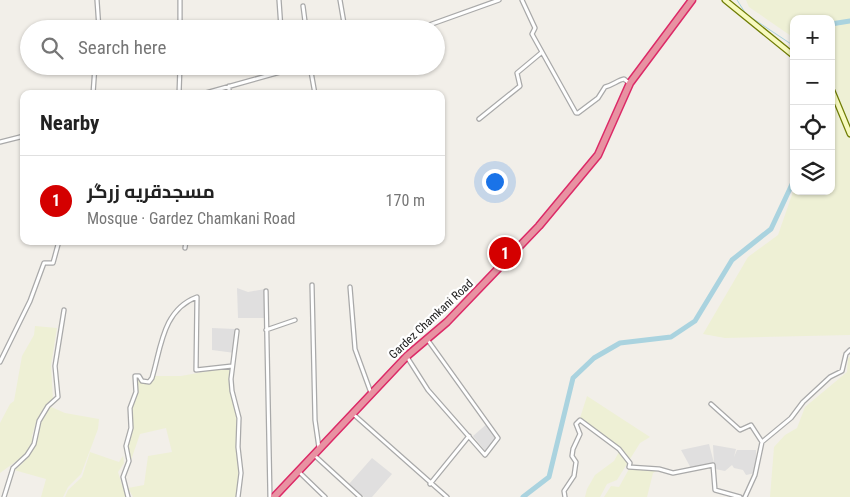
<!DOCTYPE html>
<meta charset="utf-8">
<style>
:root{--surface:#fff;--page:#f2f2f2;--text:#222;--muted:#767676;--line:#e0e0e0;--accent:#d40000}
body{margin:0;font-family:"Roboto Condensed",Cairo,sans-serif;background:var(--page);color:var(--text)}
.controls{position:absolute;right:15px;top:15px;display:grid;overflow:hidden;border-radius:10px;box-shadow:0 1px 4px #0004}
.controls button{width:45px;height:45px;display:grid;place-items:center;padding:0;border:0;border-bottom:1px solid var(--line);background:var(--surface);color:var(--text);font:25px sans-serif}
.you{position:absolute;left:494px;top:181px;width:18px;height:18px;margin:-12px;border:4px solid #fff;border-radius:50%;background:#1a73e8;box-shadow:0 0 0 8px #1a73e833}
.badge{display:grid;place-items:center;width:32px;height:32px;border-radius:50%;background:var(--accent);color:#fff;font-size:16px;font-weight:700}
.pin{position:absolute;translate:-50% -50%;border:2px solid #fff;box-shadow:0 1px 5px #0006}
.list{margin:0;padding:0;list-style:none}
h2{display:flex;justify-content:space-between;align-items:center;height:65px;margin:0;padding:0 20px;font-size:21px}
h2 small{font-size:16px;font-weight:400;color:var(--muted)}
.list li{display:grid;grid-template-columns:32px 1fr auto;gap:15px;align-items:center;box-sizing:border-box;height:90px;padding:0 20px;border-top:1px solid var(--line)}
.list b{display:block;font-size:19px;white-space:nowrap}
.list p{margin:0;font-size:16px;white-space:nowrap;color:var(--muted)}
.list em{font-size:16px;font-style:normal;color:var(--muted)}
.icon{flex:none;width:28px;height:28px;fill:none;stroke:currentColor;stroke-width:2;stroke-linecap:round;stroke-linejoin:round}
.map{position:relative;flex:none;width:850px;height:497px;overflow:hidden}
.search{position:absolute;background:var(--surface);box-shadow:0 1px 4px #0004;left:20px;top:20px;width:425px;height:55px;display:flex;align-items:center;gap:12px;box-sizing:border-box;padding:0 18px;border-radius:28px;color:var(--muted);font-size:19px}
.panel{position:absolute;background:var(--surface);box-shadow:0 1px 4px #0004;left:20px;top:90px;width:425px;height:155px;border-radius:10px}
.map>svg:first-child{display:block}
</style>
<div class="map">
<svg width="850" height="497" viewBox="0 0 850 497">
<rect width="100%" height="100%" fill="#f2efe9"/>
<path fill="#e0dfdf" d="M237,288L248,292L265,289L266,318H238Z
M212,328L235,329V353L212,350Z
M489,422L499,439L487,453L473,436Z
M709,444L714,463L713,445L736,449L734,457L737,450H756V473L746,475L743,470L734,468L732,465L725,471L715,469L713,464L692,470L681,450Z
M372,458L392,474L372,497H364L349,484Z"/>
<path fill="#eef0d5" d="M746,0H850V335L725,338L703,334L748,257L778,235L794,189V191H831V19H794V38L749,7Z
M35,326L57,328L51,365L53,399L46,405L45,412L37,419L32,436L33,441L26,454L0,473V423L10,404L14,401L22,356L34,335Z
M850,357V497H770L774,447L785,435L797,428L805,407L847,372L848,358Z
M231,367L230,383L236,408L241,472L237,497H133L128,488L144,485L148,456L172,452L166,428L140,434L130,463L127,450L133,430L132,404L136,391L135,377L149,382L155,376H181Z
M587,396L650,437L640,443L617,480L607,484L600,497H585L587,489L595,475L614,461L620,450L580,418Z
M49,406L65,413L99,419L98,429L81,474L68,487L63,497H41L46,479L14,470L22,464L35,446L40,422Z
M90,452L119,462L123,456L124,463L118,472L126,497H65L68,490L82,477Z
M629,469L658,470L653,473L647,497H604L611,486L619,487Z"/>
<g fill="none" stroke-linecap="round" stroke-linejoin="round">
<path stroke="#aad3df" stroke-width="1" d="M737,0L746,14L794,46"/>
<path stroke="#aad3df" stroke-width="5" d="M831,24L850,21
M523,497L549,477L573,378L594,358L620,343L671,337L695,321L732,260L771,229L794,180"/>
<defs>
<path id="street" d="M97,0L99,29
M180,0V29
M279,0L281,29
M340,0L345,29
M522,0L535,28L532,34L576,113H578L598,98L605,87C613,85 618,80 624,79L629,83
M303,6L306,29
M418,29L499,0
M310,66L315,94
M93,94L95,66
M179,94L180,66
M202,94L302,66
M229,94V86
M479,119L520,86L517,73L541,53
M0,142L24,136
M185,248L186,241
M312,285L315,420L319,448
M350,287L355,349L371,393
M266,291L270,497
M266,330L295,320
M237,331L231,379L232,391L239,418L238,447L241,473L238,497
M407,357L428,390L485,455L498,438L427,339
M0,362L30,301L44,263H53L59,241
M711,404L740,430L751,425L762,442
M352,413L447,497
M314,455L360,497
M298,471L325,497
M430,484L469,436
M4,497L13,468L27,455L34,444L39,421L48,406L58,397L55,366L64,310
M128,497L123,477L129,461L126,446L131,428L130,408L136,392L135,376H139L142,381L149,382L152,378C161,349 162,310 197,297L196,370L232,366
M565,497L564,491L574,476L576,462L572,456L573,449L580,434L576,424L580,420L619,449L630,463L629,467L659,469L673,473L713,465L715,490L740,497
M745,497L755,475L762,442L791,418L803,402L830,377L842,371L846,354L850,350"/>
<path id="secondary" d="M725,0L794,56
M831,88L850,134"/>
<path id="highway" d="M274,497L407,356L447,322L539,226L598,155L630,83L692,0"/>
</defs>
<use href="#street" stroke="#a9a9a9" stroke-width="5.5"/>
<use href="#secondary" stroke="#707d05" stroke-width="7"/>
<use href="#highway" stroke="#dc2a67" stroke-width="9"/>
<use href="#street" stroke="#fff" stroke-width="3"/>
<use href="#secondary" stroke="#f7fabf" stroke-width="4.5"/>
<use href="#highway" stroke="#e892a2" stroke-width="6"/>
</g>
<g text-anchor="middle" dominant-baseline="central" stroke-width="4.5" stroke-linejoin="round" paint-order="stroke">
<g font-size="12" fill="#222" stroke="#fff">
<text transform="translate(431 319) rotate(-43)">Gardez Chamkani Road</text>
</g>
</g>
</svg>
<div class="controls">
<button>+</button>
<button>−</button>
<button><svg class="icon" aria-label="locate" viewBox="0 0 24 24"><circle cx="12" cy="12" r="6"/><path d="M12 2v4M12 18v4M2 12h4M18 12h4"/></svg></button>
<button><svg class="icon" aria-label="layers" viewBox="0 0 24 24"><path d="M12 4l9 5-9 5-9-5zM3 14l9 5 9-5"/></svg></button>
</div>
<div class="you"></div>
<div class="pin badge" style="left:505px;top:253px">1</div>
<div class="search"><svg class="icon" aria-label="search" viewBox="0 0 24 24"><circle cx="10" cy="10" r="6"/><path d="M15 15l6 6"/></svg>Search here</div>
<section class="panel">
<h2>Nearby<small></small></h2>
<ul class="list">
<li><span class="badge">1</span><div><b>مسجدقریه زرگر</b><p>Mosque · Gardez Chamkani Road</p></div><em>170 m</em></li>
</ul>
</section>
</div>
